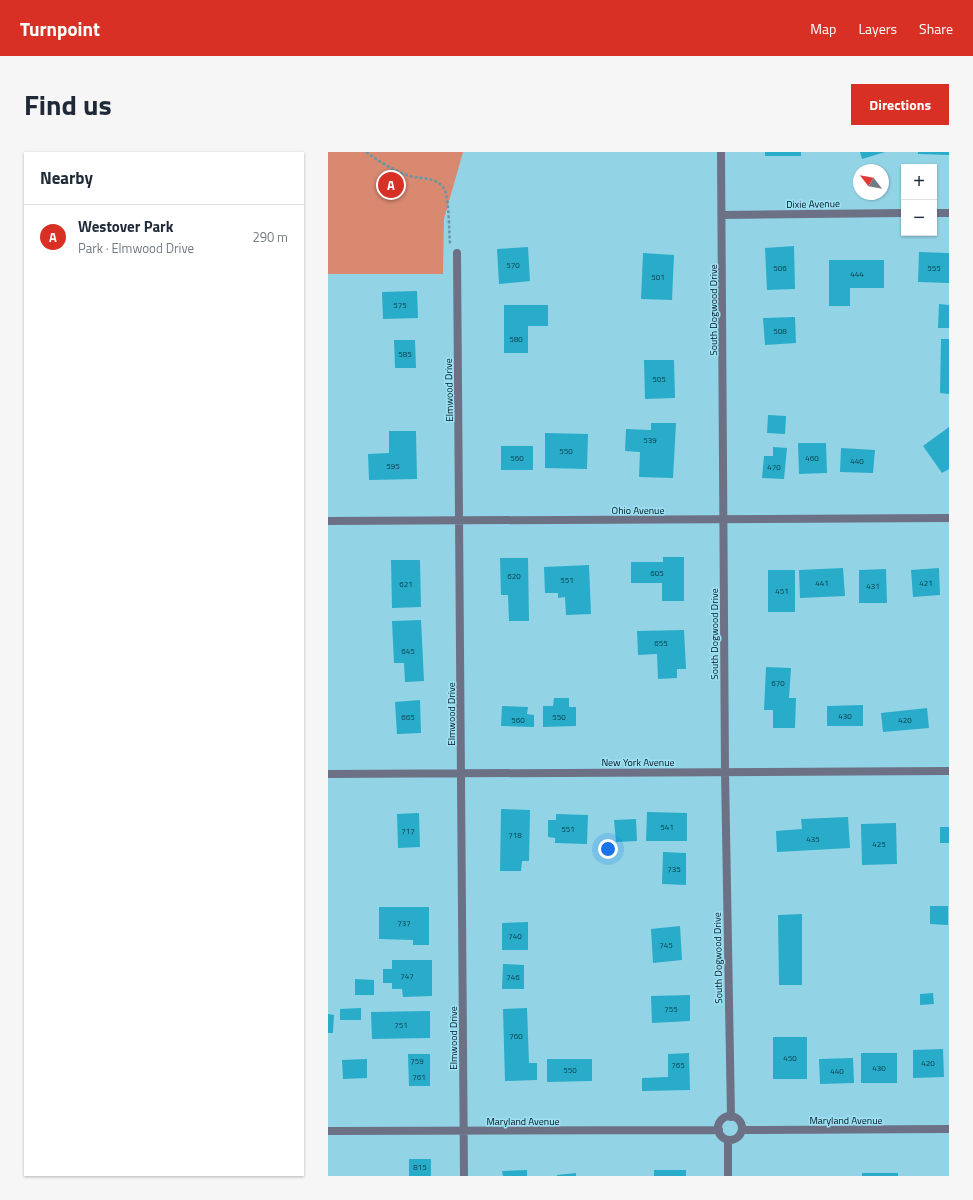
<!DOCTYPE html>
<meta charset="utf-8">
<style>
:root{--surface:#fff;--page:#f6f6f7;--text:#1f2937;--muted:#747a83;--line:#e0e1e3;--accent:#d93025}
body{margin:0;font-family:"Titillium Web",sans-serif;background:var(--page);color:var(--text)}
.controls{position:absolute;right:12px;top:12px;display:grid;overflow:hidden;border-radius:0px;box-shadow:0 1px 3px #0004}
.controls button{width:36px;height:36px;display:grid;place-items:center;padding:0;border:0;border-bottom:1px solid var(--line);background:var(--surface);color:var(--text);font:20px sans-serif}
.compass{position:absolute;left:525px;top:12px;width:36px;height:36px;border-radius:50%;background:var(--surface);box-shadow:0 1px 3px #0004;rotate:301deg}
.you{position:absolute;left:280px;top:697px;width:14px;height:14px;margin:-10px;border:3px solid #fff;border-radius:50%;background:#1a73e8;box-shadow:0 0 0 6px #1a73e833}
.badge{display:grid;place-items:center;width:26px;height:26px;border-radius:50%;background:var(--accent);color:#fff;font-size:13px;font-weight:700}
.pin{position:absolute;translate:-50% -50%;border:2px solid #fff;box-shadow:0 1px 4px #0006}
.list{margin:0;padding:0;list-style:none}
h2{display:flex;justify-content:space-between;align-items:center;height:52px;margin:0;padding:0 16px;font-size:17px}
h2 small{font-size:13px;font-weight:400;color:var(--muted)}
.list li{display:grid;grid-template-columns:26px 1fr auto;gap:12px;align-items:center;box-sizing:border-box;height:64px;padding:0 16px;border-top:1px solid var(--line)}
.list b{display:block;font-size:15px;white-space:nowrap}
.list p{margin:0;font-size:13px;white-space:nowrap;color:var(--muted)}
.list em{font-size:13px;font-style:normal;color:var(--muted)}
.map{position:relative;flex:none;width:621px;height:1024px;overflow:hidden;border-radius:0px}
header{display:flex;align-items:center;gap:24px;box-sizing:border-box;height:56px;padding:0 20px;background:var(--accent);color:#fff}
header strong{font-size:19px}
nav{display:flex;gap:22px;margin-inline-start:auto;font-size:14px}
.intro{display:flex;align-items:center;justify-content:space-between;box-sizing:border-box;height:96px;padding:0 24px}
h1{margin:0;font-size:28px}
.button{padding:10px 18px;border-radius:0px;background:var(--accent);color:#fff;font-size:14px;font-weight:700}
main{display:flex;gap:24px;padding:0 24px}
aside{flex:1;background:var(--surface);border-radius:0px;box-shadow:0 1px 3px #0004}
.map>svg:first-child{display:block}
</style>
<header>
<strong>Turnpoint</strong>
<nav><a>Map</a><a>Layers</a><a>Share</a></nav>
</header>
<div class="intro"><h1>Find us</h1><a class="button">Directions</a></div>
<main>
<aside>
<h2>Nearby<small></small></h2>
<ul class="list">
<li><span class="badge">A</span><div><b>Westover Park</b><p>Park · Elmwood Drive</p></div><em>290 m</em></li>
</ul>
</aside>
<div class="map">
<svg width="621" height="1024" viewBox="0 0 621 1024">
<rect width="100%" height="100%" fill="#92d4e6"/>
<path fill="#da8971" d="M0,0H135L116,67L115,122H0Z"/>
<path fill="#28acc9" d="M437,0H473V4H437Z
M532,0H557L534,7Z
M590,0H621V3L590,2Z
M466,94L467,137L439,138L437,96Z
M200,95L202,129L171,132L169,97Z
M591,100L621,101V131L590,130Z
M315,101L346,103L344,148L313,147Z
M501,108H556V136H522V154H501Z
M89,139L90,166L55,167L54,140Z
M611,152L621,153V176H610Z
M176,153H220V174H200V201H176Z
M467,165L468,191L437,193L435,166Z
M613,187H621V242L612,241Z
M66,188H87L88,216H67Z
M316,208H346L347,246L317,247Z
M440,263L458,264L457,282L439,281Z
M323,271H348L345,326L311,325L312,300L297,299L298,277L323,278Z
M621,275V317L614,321L595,294Z
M61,279H88L89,327L41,328L40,302L61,301Z
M217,281L260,282L259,317L217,316Z
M470,291H498L499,321L471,322Z
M173,294H205V318H173Z
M445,295L459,296L456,327L434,326L436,304H445Z
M513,296L547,298L545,321L512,320Z
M335,405H356V449H334V431H303V410H335Z
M172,406H200L201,469H181L180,443H173Z
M63,408H92L93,455L64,456Z
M261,413L263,462L238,463L237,445L230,446V441H217L216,415Z
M515,416L517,444L472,446L471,418Z
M611,416L612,443L585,445L583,418Z
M558,417L559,451H531V418Z
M440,418H467V460H440Z
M93,468L96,529L77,530L76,511H66L64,469Z
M356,478L358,517H349V526L330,527L329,502L310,503L309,479Z
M438,515L463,516L461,546H468L467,576H445V558H436Z
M226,546H241V555H248V574L215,575V554H225Z
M92,548L93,581L69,582L67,550Z
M535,553V574H499V554Z
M174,554L200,555L199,562L206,563V575L173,574Z
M599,556L601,576L555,580L553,561Z
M173,657L202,658L201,709H194L193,719H172Z
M319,660L359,661V689H318Z
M91,661L92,695L70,696L69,662Z
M228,662L260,663L259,692L227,691V686L220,685V668H228Z
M520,665L522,696L449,700L448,679L474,677L473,667Z
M308,667L309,689L288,690L286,668Z
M568,671L569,712L534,713L533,672Z
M612,675H621V691H612Z
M335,700L358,701V733L334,732Z
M602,754H620V773L602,772Z
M51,755H101V793H85V788L51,787Z
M474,762V833H451L450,763Z
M200,770V798H174V771Z
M352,774L354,808L325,811L323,777Z
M64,808H104V844L75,845L74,837H64V831H55V817H64Z
M175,812L196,813V837H174Z
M27,827L46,828V843H27Z
M605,841L606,852L592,853V842Z
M362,843V869L324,871L323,844Z
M33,856V868H12V857Z
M199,856L201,911H209V928L177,929L175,857Z
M102,859V886L44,887L43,860Z
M0,862L6,863L5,881H0Z
M445,885H479V927H445Z
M615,897L616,925L585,926V898Z
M361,901L362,938L314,939V926L340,925V902Z
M533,901H569V931H533Z
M80,902H102V934H81Z
M525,906L526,931L492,932L491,907Z
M39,907V926L15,927L14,908Z
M219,907H264V929L219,930Z
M81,1007H103V1024H81Z
M199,1018V1024H175L174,1019Z
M326,1018H358V1024H326Z
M248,1021V1024H229V1023Z
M534,1021H570V1024H534Z"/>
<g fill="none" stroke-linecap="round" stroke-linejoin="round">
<path stroke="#6498a7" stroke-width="2.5" stroke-dasharray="3 2" stroke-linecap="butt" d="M38,0C50,9 62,16 76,22C88,28 111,23 117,39C121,48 121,80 122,92"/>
<path stroke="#6d7185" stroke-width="8" d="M393,0L397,620L403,965
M606,61H621
M394,63L576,61
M129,101L136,1024
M0,369L621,366
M0,622L621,619
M390 976a12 12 0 1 1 24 0a12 12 0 1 1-24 0Z
M414,978L621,977
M0,979L391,978
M400,988V1024"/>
</g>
<g text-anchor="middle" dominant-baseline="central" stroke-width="3" stroke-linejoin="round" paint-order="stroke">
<g font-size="8" fill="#0a3c48">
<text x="185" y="113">570</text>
<text x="452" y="116">506</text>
<text x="606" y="116">555</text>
<text x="529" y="122">444</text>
<text x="330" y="125">501</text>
<text x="72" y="153">575</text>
<text x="452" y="179">508</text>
<text x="188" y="187">580</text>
<text x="77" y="202">585</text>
<text x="331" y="227">505</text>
<text x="322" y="288">539</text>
<text x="238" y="299">550</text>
<text x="189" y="306">560</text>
<text x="484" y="306">460</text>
<text x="529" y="309">440</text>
<text x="65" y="314">595</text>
<text x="446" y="315">470</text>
<text x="329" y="421">605</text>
<text x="186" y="424">620</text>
<text x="239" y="428">551</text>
<text x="494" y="431">441</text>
<text x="598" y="431">421</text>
<text x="78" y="432">621</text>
<text x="545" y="434">431</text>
<text x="454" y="439">451</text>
<text x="333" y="491">655</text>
<text x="80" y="499">645</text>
<text x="450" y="531">670</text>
<text x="517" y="564">430</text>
<text x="80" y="565">665</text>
<text x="231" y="565">550</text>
<text x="190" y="568">560</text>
<text x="577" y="568">420</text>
<text x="339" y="675">541</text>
<text x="240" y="677">551</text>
<text x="80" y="679">717</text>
<text x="187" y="683">718</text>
<text x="485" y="687">435</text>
<text x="551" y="692">425</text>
<text x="346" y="717">735</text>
<text x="76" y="771">737</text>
<text x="187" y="784">740</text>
<text x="338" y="793">745</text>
<text x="79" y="824">747</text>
<text x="185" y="825">746</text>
<text x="343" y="857">755</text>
<text x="73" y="873">751</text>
<text x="188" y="884">760</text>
<text x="462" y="906">450</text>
<text x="89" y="909">759</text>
<text x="600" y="911">420</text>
<text x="350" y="913">765</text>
<text x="551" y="916">430</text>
<text x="242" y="918">550</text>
<text x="509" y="919">440</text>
<text x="91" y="925">761</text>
<text x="92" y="1015">815</text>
</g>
<g font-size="10" fill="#00161d" stroke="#9fe1f4">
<text transform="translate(485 52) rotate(-1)">Dixie Avenue</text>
<text transform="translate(385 158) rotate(-90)">South Dogwood Drive</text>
<text transform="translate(121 238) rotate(-91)">Elmwood Drive</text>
<text x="310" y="358">Ohio Avenue</text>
<text transform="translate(386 482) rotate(-90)">South Dogwood Drive</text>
<text transform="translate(123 562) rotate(-90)">Elmwood Drive</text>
<text x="310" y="610">New York Avenue</text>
<text transform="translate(390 806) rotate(-91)">South Dogwood Drive</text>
<text transform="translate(125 886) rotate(-90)">Elmwood Drive</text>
<text x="518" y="968">Maryland Avenue</text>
<text x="195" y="969">Maryland Avenue</text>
</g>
</g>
</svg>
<div class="controls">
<button>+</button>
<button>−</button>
</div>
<svg class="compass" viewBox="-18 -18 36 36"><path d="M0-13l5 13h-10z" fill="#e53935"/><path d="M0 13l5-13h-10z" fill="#747a83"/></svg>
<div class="you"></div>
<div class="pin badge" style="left:63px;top:33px">A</div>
</div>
</main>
